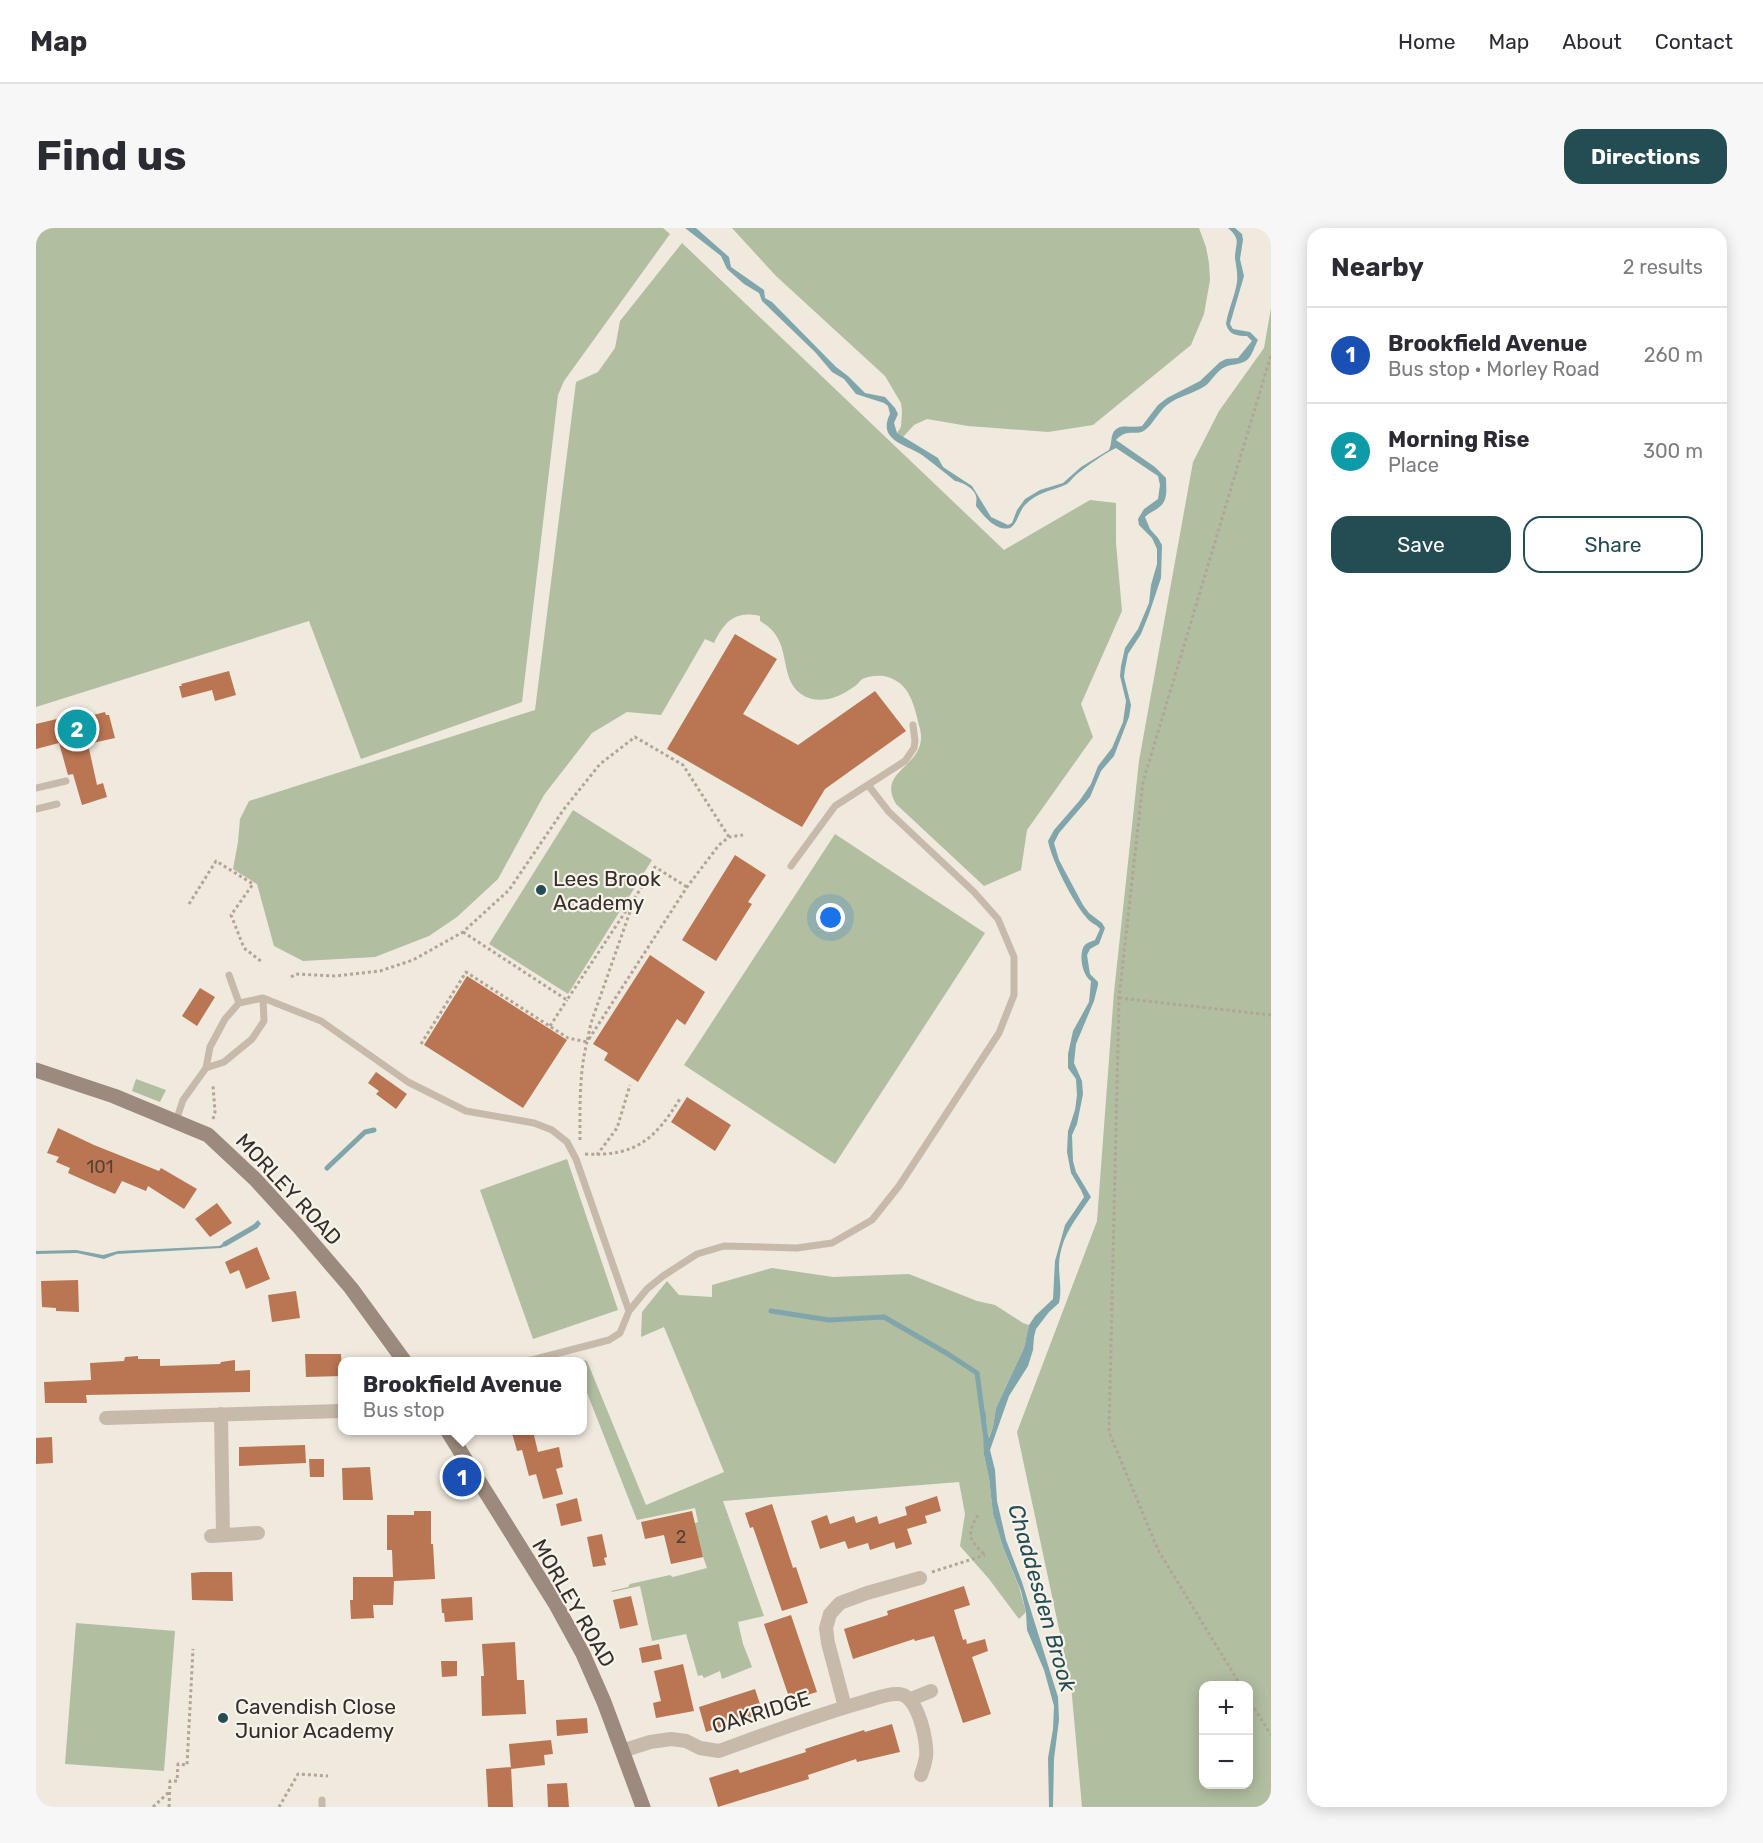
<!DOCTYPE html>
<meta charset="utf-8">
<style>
:root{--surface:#fff;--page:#f7f7f7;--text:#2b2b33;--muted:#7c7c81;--line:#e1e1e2;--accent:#234c53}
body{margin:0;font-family:Rubik,sans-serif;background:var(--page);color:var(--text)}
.controls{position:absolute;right:18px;bottom:18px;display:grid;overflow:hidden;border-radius:12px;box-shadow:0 3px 15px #0003}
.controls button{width:54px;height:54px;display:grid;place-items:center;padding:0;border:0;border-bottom:2px solid var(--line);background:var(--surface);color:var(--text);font:30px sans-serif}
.you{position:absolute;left:795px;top:690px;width:21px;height:21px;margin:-15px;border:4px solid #fff;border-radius:50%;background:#1a73e8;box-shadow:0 0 0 9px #1a73e833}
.badge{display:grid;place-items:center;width:39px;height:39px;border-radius:50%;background:var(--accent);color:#fff;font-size:20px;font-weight:700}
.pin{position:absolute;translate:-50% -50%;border:3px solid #fff;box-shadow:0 2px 6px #0006}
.popup{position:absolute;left:302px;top:1129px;width:249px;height:78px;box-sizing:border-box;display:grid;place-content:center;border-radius:12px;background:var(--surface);filter:drop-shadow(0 2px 4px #0005);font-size:20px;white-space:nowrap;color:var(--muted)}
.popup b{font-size:22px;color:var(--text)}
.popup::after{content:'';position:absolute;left:50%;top:100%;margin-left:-12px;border:12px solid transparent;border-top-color:var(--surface)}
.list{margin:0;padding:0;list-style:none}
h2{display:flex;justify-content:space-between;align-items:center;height:78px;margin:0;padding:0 24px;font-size:26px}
h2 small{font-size:20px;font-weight:400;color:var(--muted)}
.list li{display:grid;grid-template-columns:39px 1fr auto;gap:18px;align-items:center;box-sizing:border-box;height:96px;padding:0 24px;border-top:2px solid var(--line)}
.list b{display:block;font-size:22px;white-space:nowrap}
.list p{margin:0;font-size:20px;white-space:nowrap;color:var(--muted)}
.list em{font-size:20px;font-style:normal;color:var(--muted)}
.actions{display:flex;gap:12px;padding:18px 24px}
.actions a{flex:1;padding:14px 0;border:2px solid var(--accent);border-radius:18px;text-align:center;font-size:21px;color:var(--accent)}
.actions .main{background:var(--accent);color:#fff}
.map{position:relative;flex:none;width:1235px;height:1579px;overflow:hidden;border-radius:18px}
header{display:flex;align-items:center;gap:36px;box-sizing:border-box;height:84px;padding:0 30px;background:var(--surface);border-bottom:2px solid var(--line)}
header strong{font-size:28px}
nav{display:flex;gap:33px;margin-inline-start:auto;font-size:21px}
.intro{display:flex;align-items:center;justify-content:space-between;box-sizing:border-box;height:144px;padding:0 36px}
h1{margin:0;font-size:42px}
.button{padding:15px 27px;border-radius:18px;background:var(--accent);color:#fff;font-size:21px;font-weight:700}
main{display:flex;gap:36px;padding:0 36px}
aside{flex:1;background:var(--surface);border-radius:18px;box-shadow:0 3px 15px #0003}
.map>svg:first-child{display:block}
</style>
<header>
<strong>Map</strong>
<nav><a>Home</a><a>Map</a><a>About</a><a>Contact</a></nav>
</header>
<div class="intro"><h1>Find us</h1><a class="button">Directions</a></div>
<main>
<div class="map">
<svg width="1235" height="1579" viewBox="0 0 1235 1579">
<rect width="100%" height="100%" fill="#f0e9de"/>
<path fill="#b1bea0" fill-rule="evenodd" d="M0,0H627L634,6L528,153L522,167L486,474L325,531L273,393L0,479Z
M696,0H1163L1170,19L1173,35L1174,52L1168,86L1155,117L1057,197L1012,204L932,198L891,191L878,197L867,209L861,205L865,199L866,183L865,175L849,148L740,48Z
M646,15L968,322L1054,272L1080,275V315L1086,383L1045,476L1057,509L991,602L985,642L948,658L860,576C839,541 893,539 884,501C878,478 875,454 848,448C842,447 832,448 826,451C823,454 820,458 816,460C801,471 781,477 765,466C740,447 759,412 724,393V388C699,382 688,394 678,415L669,411L625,487L591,484L556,505L508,567L462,651L421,689L393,708L339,729L267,733L238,718L221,656L197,641L202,614L204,591L213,573L499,482L540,154L562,144L579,120L584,93Z
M1235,80V1579H1046L1035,1457L981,1204L1061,993L1078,764L1103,533L1157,234L1183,183L1228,120ZM1168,1458H1212V1556H1168Z
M537,582L616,632L532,766L453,716Z
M799,606L949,705L799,936L648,837Z
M100,851L130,862L124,874L96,863Z
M531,931L582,1082L497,1111L444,962Z
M736,1040L797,1049L873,1046L941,1073L959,1077L987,1095L993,1097L988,1120L960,1180L957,1199L952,1211L950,1202L951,1186L948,1227L953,1250L957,1286L967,1319L983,1359L990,1384L983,1391L953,1351L924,1318L929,1286L923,1254L687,1273L728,1388L702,1394L707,1416L716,1439L686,1451L684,1443L668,1450L666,1447L662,1448L650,1406L616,1413L604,1358L576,1364L575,1363L592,1359L594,1356L634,1347L637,1349L671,1340L656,1296L662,1294L659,1280L601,1292L546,1152V1134L539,1133L537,1130L551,1133L610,1277L688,1244L628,1099L605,1109L606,1084L631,1053L643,1067L676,1069V1057Z
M40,1395L139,1403L128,1543L29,1536Z"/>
<path fill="#80a5aa" d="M649,0H660L693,29L695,39L728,62L729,70L736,74L800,139L812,148L829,165L849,169L859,180L862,186L858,195L861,205L902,230L907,239L936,258L955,289L972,297L976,295L981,282L989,271L1004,262L1027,255L1045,239L1073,222C1075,217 1075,214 1076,208C1080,193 1095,201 1106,198L1122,177L1131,170L1164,153L1184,134L1190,131L1202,130L1216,113L1211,108C1201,108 1193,107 1190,96C1192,82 1199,68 1201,54C1202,46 1200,38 1199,30C1199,15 1206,12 1192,0H1199L1206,6L1207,12L1204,31L1208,48L1194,96L1197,101L1214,104L1222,112C1219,117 1216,128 1211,132C1205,137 1195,136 1189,139C1180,143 1176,153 1169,158C1157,166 1142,168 1131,177C1122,184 1118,195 1109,202C1100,209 1092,199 1080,212L1119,239L1130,250C1130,262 1133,273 1121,281C1116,284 1113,285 1109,289L1114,301L1122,310L1126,317L1125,350L1113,386L1105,406L1092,426L1089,441L1088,449L1095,477L1093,489L1078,528L1065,543L1054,569L1023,605L1018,615L1023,632L1047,677L1053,685L1066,695L1069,700L1063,716L1054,721L1051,727L1054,746L1062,754V757L1058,773L1040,816L1038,835L1046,853L1047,866L1041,896L1036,907L1037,933L1040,944L1055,969C1040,991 1024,1009 1023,1037C1023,1049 1026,1062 1023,1075L1013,1084L1000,1101L998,1109L997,1122L992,1138L973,1168L954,1222L959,1242L961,1273L970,1312L986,1354L1022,1469L1023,1492L1018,1531L1017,1579H1013L1012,1530L1017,1501L1018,1478L1008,1442L991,1402L990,1384L985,1363L967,1319L957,1286L953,1250L948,1227L947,1202L950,1182V1202L953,1210L957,1199L960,1180L988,1120L993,1097L999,1088L1017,1071L1019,1033L1029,997L1048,969L1045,962L1035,945L1031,924L1032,903L1039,882L1041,867L1040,851L1032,840V826L1037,803L1053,774L1055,753C1047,748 1043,730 1047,720C1049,715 1054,714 1059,712L1064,701C1060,696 1054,695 1050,689C1037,674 1016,633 1012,613L1018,602L1044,572L1055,556L1062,538L1076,520L1087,494L1090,473L1084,448L1085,438L1089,420L1102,401L1113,375L1115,357L1121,336V321L1116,310L1103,297L1102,291L1108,281L1122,271L1124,257L1122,248L1080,220C1069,225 1051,238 1041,246C1037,249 1035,253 1031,256C1016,263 1001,264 989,277C983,283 981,297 974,300C960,304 947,287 940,278C940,275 941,271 940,268C938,260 926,254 919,253C908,244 897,235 886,227C869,216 841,212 854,186L852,178L848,175L820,166L808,151L796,144L779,124L726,73L723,65L708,56L691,41L685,28Z
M222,992L225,996L221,1000L185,1020L81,1026L68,1031L41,1025L0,1026V1023L40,1022L67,1027L82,1023L183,1018L211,1003Z"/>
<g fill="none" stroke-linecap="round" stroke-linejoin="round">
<path stroke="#80a5aa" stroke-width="5" d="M291,940L329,904L338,902
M189,1016L220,998
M735,1083L793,1092L848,1089L912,1126L941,1145L949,1204"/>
</g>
<path fill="#ba7552" d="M699,406L741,431L707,486L762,517L839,463L870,503L789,561L766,599L631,521Z
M193,443L200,467L179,473L176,462L146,470L143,458H146L145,456Z
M69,484L70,487H73L79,510L52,516L61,557L67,555L71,569L46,577L37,546L32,547L23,515L0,521V496L29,489L30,494Z
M699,627L730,647L712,674L716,676L680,733L646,712Z
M614,727L669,764L649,797L641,791L602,854L568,832L572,825L557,816Z
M431,748L531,812L487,880L388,817Z
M164,760L179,769L161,798L146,788Z
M340,844L371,866L360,881L340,866L343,863L332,855Z
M651,869L695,897L679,923L635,894Z
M22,900L58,917L123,943L125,940L161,961L148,981L112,958L110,963L86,953L79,966L32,945L34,940L20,934L23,929L11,925Z
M181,975L196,995L174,1009L159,991Z
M221,1019L234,1051L210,1061L203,1042L194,1046L189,1034Z
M42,1052L43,1084L20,1083V1080L6,1079L5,1053Z
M260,1063L264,1090L236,1094L232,1067Z
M269,1126H305L306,1148L270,1149Z
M102,1128V1131H124V1138L184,1136L185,1134L199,1132V1143L214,1142V1164L50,1167L51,1175H9L8,1154L55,1152L54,1135L88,1133L89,1129Z
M483,1203H497L502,1224L523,1219L527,1239L520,1241L527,1266L507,1271L500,1246L493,1248L486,1222L481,1223L476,1205Z
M16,1209L17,1235L0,1236V1210Z
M269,1217L270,1235L203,1238V1219Z
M273,1231H288V1249H274Z
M334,1239L337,1272H307L306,1240Z
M901,1268L905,1283L889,1288L891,1295L871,1301L876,1316L860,1321L858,1314L834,1322L832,1315L812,1321L809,1313L784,1321L775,1293L791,1287L794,1296L818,1288L820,1295L841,1288L843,1296L871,1287L869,1279Z
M541,1270L546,1293L525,1298L520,1276Z
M736,1276L757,1340L760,1339L772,1375L746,1383L717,1299L714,1300L709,1285Z
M378,1283H395V1316H397L399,1351L358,1353L357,1377H337L338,1390L315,1391L314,1372H317V1349H357L356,1322H351V1287H378Z
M656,1283L667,1329L635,1336L628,1307L609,1311L605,1294Z
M566,1306L571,1329L568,1330L570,1337L557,1339L551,1309Z
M166,1344H196L197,1373L156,1372L155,1345Z
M928,1358L934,1377L918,1382L927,1412L930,1411L931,1416L949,1411L952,1423L936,1429L955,1486L927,1495L898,1408L879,1413L878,1411L817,1431L808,1401L852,1387L851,1383Z
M595,1368L602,1397L584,1401L577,1372Z
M436,1369L437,1392L409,1394L408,1385H406L405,1371Z
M755,1387L781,1464L754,1472L728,1396Z
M479,1414L481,1452H488L490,1486L446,1488L445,1448H448L446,1416Z
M623,1416L626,1431L606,1435L603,1420Z
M405,1433H421V1448L406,1449Z
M647,1436L658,1483L620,1490L617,1475L625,1473L618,1443Z
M719,1461L727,1485L670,1504L663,1479Z
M551,1490L552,1505L521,1508L520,1492Z
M856,1496L864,1524L821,1534L820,1531L772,1547L773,1551L682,1579L673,1550L702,1541L704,1545L770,1524L769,1521L790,1514L828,1502L829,1504Z
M515,1512L517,1526L508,1527L509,1537L475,1541L473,1516Z
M475,1539L477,1579H452L450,1541Z
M531,1555L533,1579H512L511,1556Z"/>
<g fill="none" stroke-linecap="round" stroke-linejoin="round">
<path stroke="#b3a596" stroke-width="3" stroke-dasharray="3 3" stroke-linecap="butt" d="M153,676L180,633L217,656L195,687L208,720L226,734
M427,704L531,772L619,639L651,659
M255,749L260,746L299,748L344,743L377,732L427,704L473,662L528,581L564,536L599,509L647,537L693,609
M1083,770L1235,787
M514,798L531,772
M385,816L430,744L532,810L551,814L555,795L596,678L595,674
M177,891L179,884L177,858
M544,912C544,878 543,846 551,814L651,659L683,617L693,609L707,607
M549,926C601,929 620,910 645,869
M561,927L581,900L594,857
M942,1287C930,1306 933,1312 949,1327
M896,1344L949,1327
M1205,1458L1122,1322L1073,1204L1083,770L1107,554L1235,127
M1212,1470L1235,1507
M117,1579L133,1564
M133,1579L134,1553H141L142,1536L151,1537L157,1421
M243,1579L262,1546L292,1548"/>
<path stroke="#c7baab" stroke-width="7" d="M0,560L30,553
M0,581L21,576
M755,638L799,578L869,533L878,520L879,513L877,497
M193,747L203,775
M227,770L285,793L372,854L430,883L498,895L516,902L531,914L540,931L593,1083L584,1105L573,1112L488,1134
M140,893L147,872L170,840L174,819L189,791L203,775L227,770L228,793L216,811L188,834L170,840
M593,1083L611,1061L627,1048L661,1026L688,1018L761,1020L796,1015L836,992L863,958L963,805L978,767V729L962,691L938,664L853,584L832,557
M286,1579V1572"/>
<path stroke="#c7baab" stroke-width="14" d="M185,1186L187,1307
M70,1190L306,1183
M175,1308L222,1305
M875,1471L895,1463
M809,1479L792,1415L790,1400L794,1386L804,1375L831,1365L884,1350
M586,1523L614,1514L635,1511L650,1513L664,1520L683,1523C730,1506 778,1488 827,1474C838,1471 851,1465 863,1466C882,1467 892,1514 890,1529C889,1535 887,1542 885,1547"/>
<path stroke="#9b8a7d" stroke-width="15" d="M0,842L78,868L172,907L219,951L262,998L315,1060L369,1134
M411,1202L519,1375L547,1426L568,1474L607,1579"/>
</g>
<g fill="#234c53" stroke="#f8f3ea" stroke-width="2">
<circle cx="505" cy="662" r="6"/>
<circle cx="187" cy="1490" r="6"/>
</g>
<g text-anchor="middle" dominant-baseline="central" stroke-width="4.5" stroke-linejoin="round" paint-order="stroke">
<g font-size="18" fill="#574034">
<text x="64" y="939">101</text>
<text x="645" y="1309">2</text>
</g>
<g font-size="21" fill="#362e2a" stroke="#f8f3ea" text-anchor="start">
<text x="517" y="650">Lees Brook<tspan x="517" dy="24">Academy</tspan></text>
<text x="199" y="1478">Cavendish Close<tspan x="199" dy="24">Junior Academy</tspan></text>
</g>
<g font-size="21" fill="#362e2a" stroke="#f8f3ea">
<text transform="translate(253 961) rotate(47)">MORLEY ROAD</text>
<text transform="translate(538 1375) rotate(60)">MORLEY ROAD</text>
<text transform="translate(725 1484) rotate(-17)">OAKRIDGE</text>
</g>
<g font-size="22" font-style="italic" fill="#234c53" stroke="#f8f3ea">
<text transform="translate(1006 1370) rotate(74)">Chaddesden Brook</text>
</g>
</g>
</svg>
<div class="controls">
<button>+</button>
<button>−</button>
</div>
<div class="you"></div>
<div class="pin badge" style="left:426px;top:1249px;background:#1a4fb4">1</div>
<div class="popup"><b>Brookfield Avenue</b>Bus stop</div>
<div class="pin badge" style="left:41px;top:501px;background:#0f9aa8">2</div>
</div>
<aside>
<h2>Nearby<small>2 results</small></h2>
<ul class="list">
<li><span class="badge" style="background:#1a4fb4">1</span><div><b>Brookfield Avenue</b><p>Bus stop · Morley Road</p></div><em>260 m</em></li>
<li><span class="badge" style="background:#0f9aa8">2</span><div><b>Morning Rise</b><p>Place</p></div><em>300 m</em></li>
</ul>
<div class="actions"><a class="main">Save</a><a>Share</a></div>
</aside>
</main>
